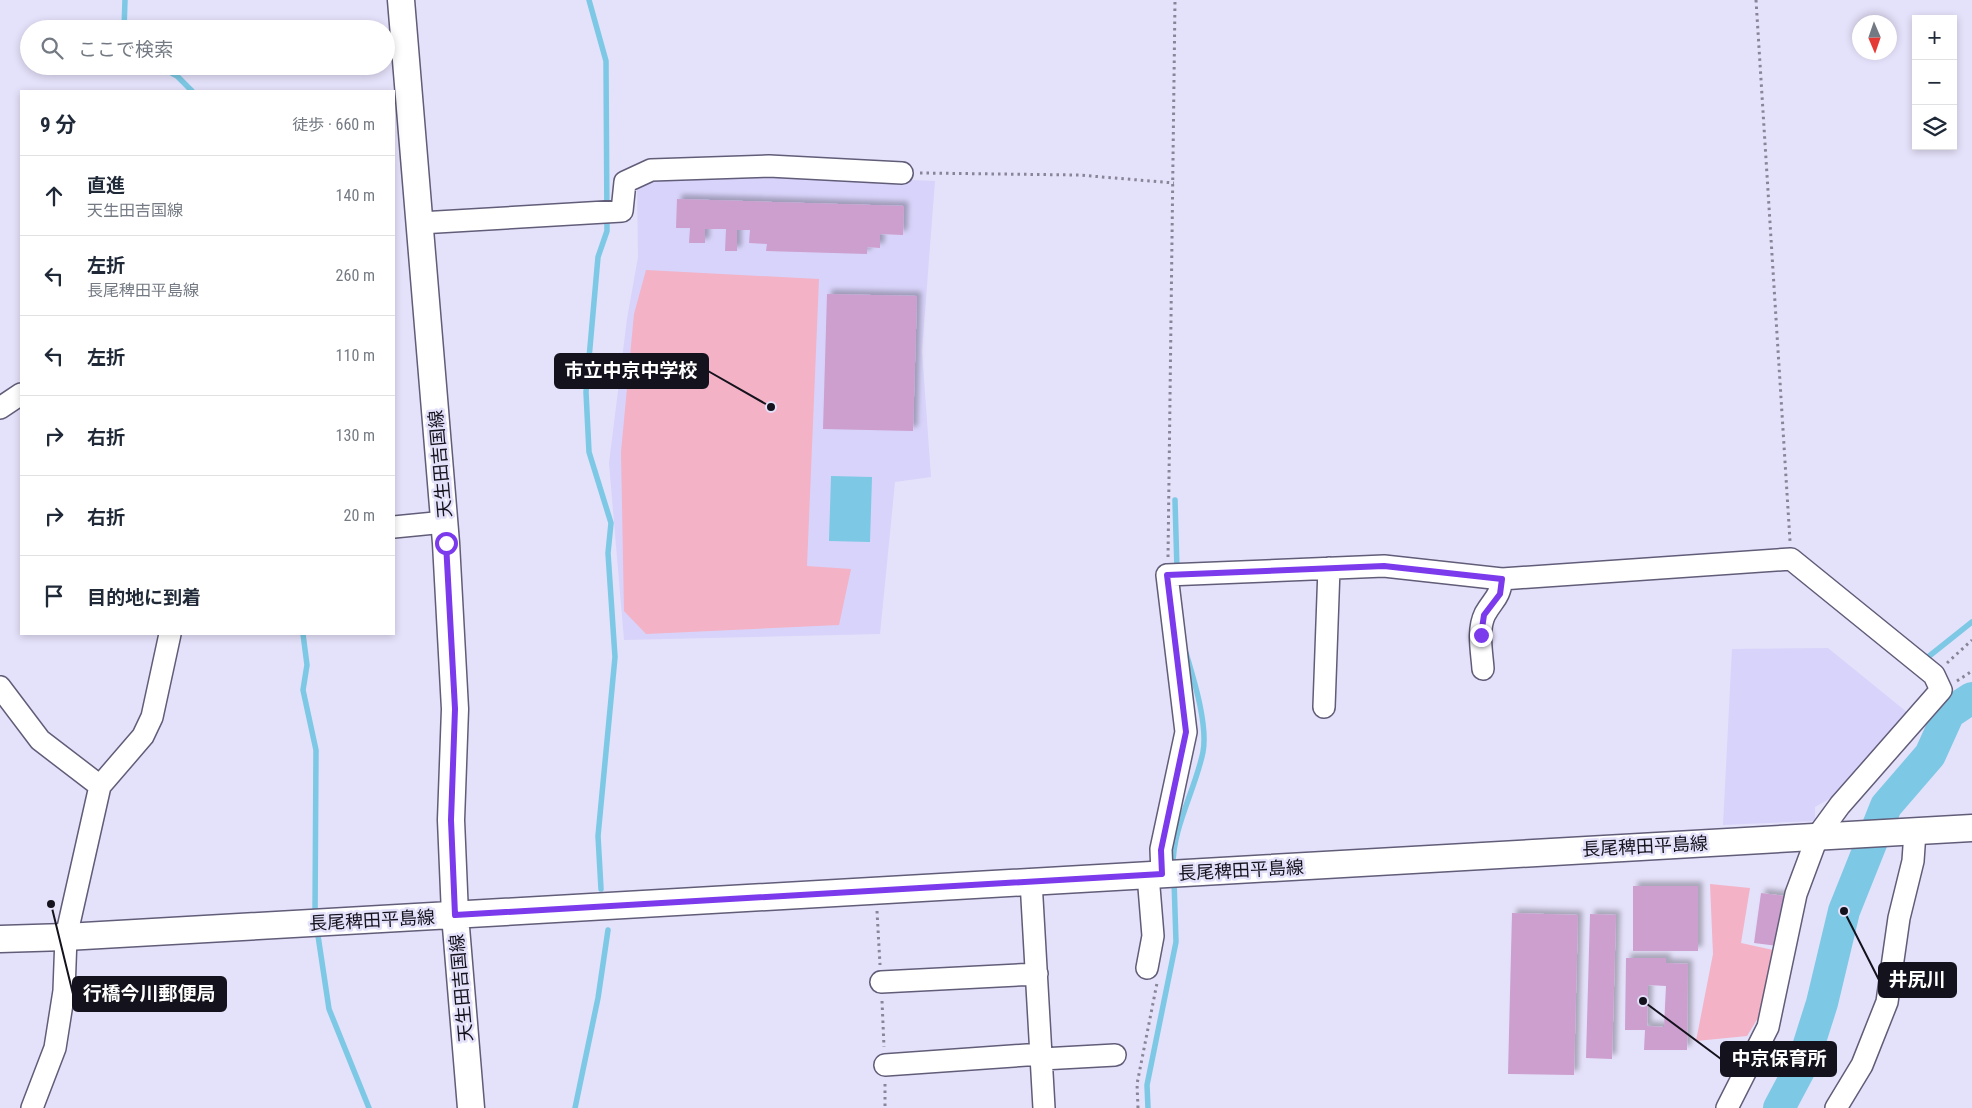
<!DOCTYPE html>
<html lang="ja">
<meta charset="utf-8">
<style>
:root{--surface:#fff;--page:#f2f2f3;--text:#1f2937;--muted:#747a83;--line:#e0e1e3}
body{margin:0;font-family:"Roboto Condensed","Noto Sans JP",sans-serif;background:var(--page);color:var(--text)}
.controls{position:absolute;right:15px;top:15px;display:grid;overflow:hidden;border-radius:0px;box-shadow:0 2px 8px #0003}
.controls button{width:45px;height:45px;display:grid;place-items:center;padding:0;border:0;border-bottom:1px solid var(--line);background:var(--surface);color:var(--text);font:25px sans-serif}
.compass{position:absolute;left:1852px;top:15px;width:45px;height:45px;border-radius:50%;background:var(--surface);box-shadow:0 2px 8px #0003;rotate:178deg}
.stop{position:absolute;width:15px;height:15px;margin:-11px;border:4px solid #7c3aed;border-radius:50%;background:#fff}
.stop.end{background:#7c3aed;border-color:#fff;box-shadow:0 1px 5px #0008}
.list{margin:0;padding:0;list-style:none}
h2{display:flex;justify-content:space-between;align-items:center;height:65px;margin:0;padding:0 20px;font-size:21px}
h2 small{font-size:16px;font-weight:400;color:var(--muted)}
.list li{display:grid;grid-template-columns:32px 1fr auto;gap:15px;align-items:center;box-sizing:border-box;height:80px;padding:0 20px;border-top:1px solid var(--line)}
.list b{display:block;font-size:19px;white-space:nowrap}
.list p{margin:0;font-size:16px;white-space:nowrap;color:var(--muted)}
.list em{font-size:16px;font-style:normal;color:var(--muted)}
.icon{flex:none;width:28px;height:28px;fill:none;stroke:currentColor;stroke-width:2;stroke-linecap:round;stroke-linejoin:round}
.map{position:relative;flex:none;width:1972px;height:1108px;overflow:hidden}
.search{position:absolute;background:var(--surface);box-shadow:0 2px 8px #0003;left:20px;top:20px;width:375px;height:55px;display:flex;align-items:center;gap:12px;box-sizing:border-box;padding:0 18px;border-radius:28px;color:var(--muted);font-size:19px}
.panel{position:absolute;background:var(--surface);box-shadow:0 2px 8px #0003;left:20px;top:90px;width:375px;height:545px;border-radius:0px}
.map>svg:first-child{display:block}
</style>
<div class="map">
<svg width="1972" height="1108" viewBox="0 0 1972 1108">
<defs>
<filter id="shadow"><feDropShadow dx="4.5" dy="-4.5" stdDeviation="2.5" flood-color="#0004"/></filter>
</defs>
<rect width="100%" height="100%" fill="#e4e1fa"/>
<path fill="#d8d3fa" d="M769,174L935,181L922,351L931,477L895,482L880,634L624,640L609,463L627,319L638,257L637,183L642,177Z
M1828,648L1908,713L1836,795L1815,807V821L1723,825L1732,649Z"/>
<path fill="#f3b2c5" d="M646,270L819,279L807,566L851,569L839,625L646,634L624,611L621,452L634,314Z
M1710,884L1750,888L1741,943L1773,950L1758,1018L1747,1036L1696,1041L1713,954Z"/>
<path fill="#7dc8e4" d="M831,476L872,477L870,542L829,541Z"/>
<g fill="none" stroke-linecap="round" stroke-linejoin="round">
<path stroke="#7dc8e4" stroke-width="5.5" d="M589,0L606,61L607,231L598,257L586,392L589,452L611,523L608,553L615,657L598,836L601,889
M124,29L125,0
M159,66L177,76L192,91
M1175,500L1177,570
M303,634L307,665L303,690L316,750L315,917
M1931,664L1928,657L1972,622
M1943,696L1949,713
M1173,868C1172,828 1195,791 1203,752C1208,725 1194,680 1186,653
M317,929L329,1009L369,1108
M575,1108L598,998L608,930
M1148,1108L1147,1085L1176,942L1174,880"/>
<path stroke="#7dc8e4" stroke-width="32" d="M1779,1108L1803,1063L1822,1003L1844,911L1886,806L1930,755L1949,713L1972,698"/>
</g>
<path fill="#cd9fcf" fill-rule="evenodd" filter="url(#shadow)" d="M677,199L904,206L903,235L880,234V248L867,247V254L766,251L767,244L749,243L750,230H737V251H725L726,229H705V243H689L690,228H676Z
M827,294L917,296L913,431L823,429Z
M1633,886H1698V951H1633Z
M1761,893L1785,896L1778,946L1754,943Z
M1512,913L1578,915L1574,1075L1508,1074Z
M1590,914L1616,915L1612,1059L1586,1058Z
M1626,958H1666V963L1688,964L1687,1050H1644L1645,1030H1625ZM1648,985L1666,986L1664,1027L1647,1026Z"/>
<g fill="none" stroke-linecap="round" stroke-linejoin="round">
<defs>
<path id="minor" d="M420,223L622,211L625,182L651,170L769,166L902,173
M0,408L21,394
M394,527L445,522
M1483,669C1482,653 1477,630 1485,614C1494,598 1499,599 1502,579
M0,687L40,740L100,786
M1324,707L1329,568
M1162,874L1161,849L1186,732L1167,575L1384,566L1502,579L1791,559L1934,675L1941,690L1840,805L1818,835L1796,894L1768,1027L1727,1108
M1031,881L1044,1108
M1147,968L1153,936L1148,875
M881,982L1037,974
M1042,1059L1115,1055
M885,1065L1041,1054
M32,1108L55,1048L64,991L66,937L100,786L143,736L152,717L170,634
M1836,1108L1862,1065L1887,1002L1899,918L1913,861L1915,832"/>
<path id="major" d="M401,0L446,543L455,709L451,820L455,915L471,1108
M0,939L66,937L1972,828"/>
</defs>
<use href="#minor" stroke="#615c78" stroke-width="24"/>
<use href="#major" stroke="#615c78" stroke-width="29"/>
<path stroke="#888598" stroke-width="3" stroke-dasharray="2.5 4" stroke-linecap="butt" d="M1756,0L1790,541
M920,173L1079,175L1174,183
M1168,557L1175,0
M1947,663L1972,640
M1957,681L1972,671
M877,911L880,965
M882,1001L884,1047
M885,1084V1108
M1138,1108L1137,1084L1157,983"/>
<use href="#minor" stroke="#fff" stroke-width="21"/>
<use href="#major" stroke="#fff" stroke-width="26"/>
</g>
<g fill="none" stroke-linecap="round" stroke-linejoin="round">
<path stroke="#7c3aed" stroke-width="6" d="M446,543L455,709L451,820L455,915L1162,874L1161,850L1186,732L1167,575L1384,566L1502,579L1500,594L1484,615L1481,635"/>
</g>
<g text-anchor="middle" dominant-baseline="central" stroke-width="5" stroke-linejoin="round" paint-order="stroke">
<g font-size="18" fill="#14121d" stroke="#e4e1fa">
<text transform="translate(440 464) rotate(-95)">天生田吉国線</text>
<text transform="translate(1645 846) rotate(-3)">長尾稗田平島線</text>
<text transform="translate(1241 870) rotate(-3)">長尾稗田平島線</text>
<text transform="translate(372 920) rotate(-3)">長尾稗田平島線</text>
<text transform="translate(461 988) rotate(-95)">天生田吉国線</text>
</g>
</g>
<path fill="none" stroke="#14121d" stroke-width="2" d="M771 407L708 371M1844 911L1879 980M51 904L73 994M1643 1001L1721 1059"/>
<g fill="#14121d" stroke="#e4e1fa" stroke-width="2">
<circle cx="771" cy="407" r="5"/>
<circle cx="1844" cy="911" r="5"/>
<circle cx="51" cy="904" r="5"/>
<circle cx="1643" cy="1001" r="5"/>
</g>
<g fill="#14121d" stroke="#14121d" stroke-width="2">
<rect x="555" y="354" width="153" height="34" rx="5"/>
<rect x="1879" y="963" width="77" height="34" rx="5"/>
<rect x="73" y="977" width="153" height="34" rx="5"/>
<rect x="1721" y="1042" width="115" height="34" rx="5"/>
</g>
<g font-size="19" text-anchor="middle" font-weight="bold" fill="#fff">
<text x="631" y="377">市立中京中学校</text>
<text x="1917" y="986">井尻川</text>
<text x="149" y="1000">行橋今川郵便局</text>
<text x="1779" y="1065">中京保育所</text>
</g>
</svg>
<div class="controls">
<button>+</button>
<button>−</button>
<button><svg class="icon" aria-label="layers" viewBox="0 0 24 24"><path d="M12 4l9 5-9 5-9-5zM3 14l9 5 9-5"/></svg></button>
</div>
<svg class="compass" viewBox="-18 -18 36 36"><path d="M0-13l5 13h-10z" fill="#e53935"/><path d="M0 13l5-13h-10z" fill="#747a83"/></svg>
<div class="stop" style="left:446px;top:543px"></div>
<div class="stop end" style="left:1481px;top:635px"></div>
<div class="search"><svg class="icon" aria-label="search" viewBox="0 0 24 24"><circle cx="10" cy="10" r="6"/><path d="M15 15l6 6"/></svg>ここで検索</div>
<section class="panel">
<h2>9 分<small>徒歩 · 660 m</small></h2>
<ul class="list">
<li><svg class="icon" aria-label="ahead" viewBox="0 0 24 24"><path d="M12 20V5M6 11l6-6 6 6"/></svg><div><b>直進</b><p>天生田吉国線</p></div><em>140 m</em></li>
<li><svg class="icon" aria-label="left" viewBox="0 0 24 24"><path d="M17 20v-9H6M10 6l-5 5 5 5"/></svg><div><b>左折</b><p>長尾稗田平島線</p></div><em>260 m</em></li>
<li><svg class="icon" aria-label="left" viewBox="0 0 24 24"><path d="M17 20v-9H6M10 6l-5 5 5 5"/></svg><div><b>左折</b></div><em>110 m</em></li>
<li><svg class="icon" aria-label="right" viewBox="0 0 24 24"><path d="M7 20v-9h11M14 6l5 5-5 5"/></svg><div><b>右折</b></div><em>130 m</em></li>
<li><svg class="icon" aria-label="right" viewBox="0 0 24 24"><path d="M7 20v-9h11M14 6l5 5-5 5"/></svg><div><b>右折</b></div><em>20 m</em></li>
<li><svg class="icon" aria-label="arrive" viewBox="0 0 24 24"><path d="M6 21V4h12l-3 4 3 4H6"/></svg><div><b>目的地に到着</b></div></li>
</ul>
</section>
</div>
